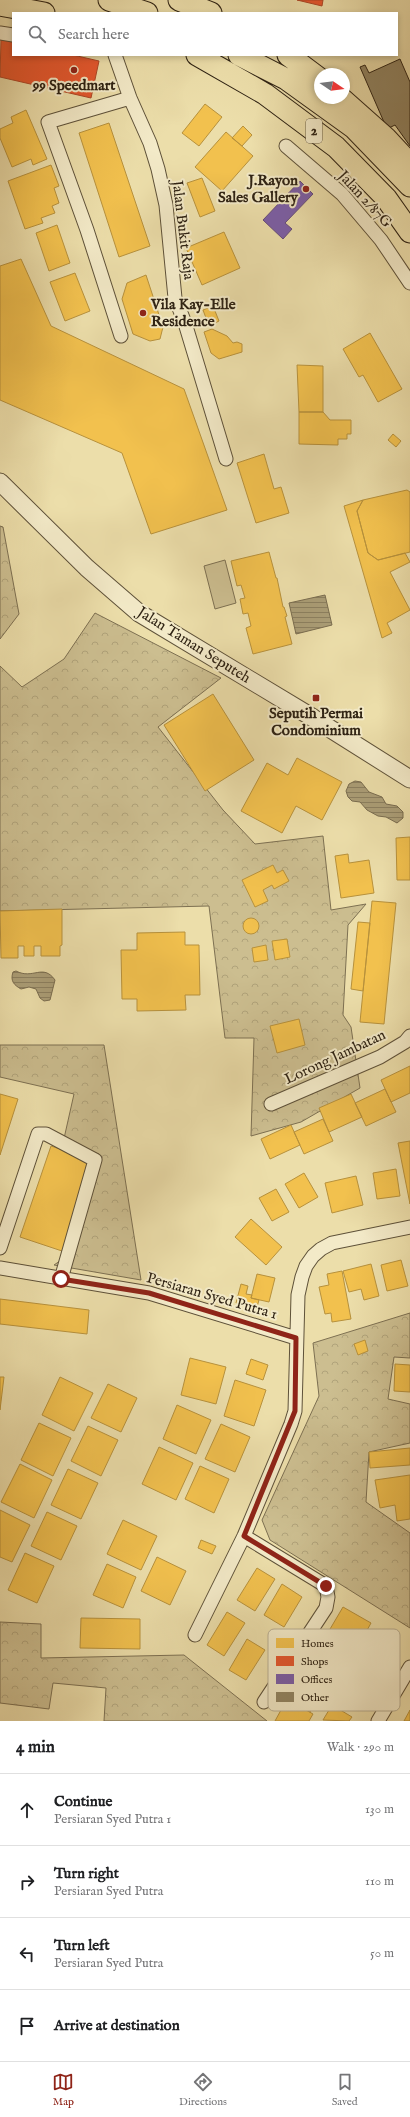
<!DOCTYPE html>
<meta charset="utf-8">
<style>
:root{--surface:#fff;--page:#f6f6f6;--text:#202124;--muted:#757577;--line:#e0e0e0;--accent:#8f2418}
body{margin:0;font-family:"IM FELL English",serif;background:var(--page);color:var(--text)}
.compass{position:absolute;left:314px;top:68px;width:36px;height:36px;border-radius:50%;background:var(--surface);box-shadow:0 2px 6px #0003;rotate:103deg}
.stop{position:absolute;width:12px;height:12px;margin:-9px;border:3px solid #8f2418;border-radius:50%;background:#fff}
.stop.end{background:#8f2418;border-color:#fff;box-shadow:0 1px 4px #0008}
.list{margin:0;padding:0;list-style:none}
h2{display:flex;justify-content:space-between;align-items:center;height:52px;margin:0;padding:0 16px;font-size:17px}
h2 small{font-size:13px;font-weight:400;color:var(--muted)}
.list li{display:grid;grid-template-columns:26px 1fr auto;gap:12px;align-items:center;box-sizing:border-box;height:72px;padding:0 16px;border-top:1px solid var(--line)}
.list b{display:block;font-size:15px;white-space:nowrap}
.list p{margin:0;font-size:13px;white-space:nowrap;color:var(--muted)}
.list em{font-size:13px;font-style:normal;color:var(--muted)}
.icon{flex:none;width:22px;height:22px;fill:none;stroke:currentColor;stroke-width:2;stroke-linecap:round;stroke-linejoin:round}
.map{position:relative;flex:none;width:410px;height:1721px;overflow:hidden}
.search{position:absolute;background:var(--surface);box-shadow:0 2px 6px #0003;left:12px;right:12px;top:12px;height:44px;display:flex;align-items:center;gap:10px;box-sizing:border-box;padding:0 14px;border-radius:0px;color:var(--muted);font-size:15px}
.sheet{height:340px;background:var(--surface)}
nav{display:flex;justify-content:space-around;align-items:center;box-sizing:border-box;height:56px;border-top:1px solid var(--line);background:var(--surface);font-size:11px;color:var(--muted)}
nav a{display:grid;justify-items:center;gap:2px}
nav .on{color:var(--accent)}
.map>svg:first-child{display:block}
</style>
<div class="map">
<svg width="410" height="1721" viewBox="0 0 410 1721">
<defs>
<pattern id="forest-crowns" width="20" height="18" patternUnits="userSpaceOnUse"><rect width="20" height="18" fill="#ccbe90"/><path d="M2 6a3 3 0 1 1 6 0M12 15a3 3 0 1 1 6 0" fill="none" stroke="#b0a37b"/></pattern>
<pattern id="water-rules" width="6" height="5" patternUnits="userSpaceOnUse"><rect width="6" height="5" fill="#ab9e77"/><path d="M0 2.5h6" fill="none" stroke="#8c8060"/></pattern>
</defs>
<rect width="100%" height="100%" fill="#ecdeaa"/>
<filter id="stains"><feTurbulence type="fractalNoise" baseFrequency=".005" numOctaves="4"/><feColorMatrix values="0 0 0 0 .2 0 0 0 0 .09 0 0 0 0 .02 0 0 0 .5 -.17"/></filter>
<radialGradient id="worn" r=".72"><stop offset=".6" stop-color="#630" stop-opacity="0"/><stop offset="1" stop-color="#630" stop-opacity=".3"/></radialGradient>
<path fill="#ccbe90" stroke="#7d7052" d="M225,560L236,603L215,609L204,566Z"/>
<path fill="url(#forest-crowns)" stroke="#7d7052" d="M0,526L3,527L19,614L0,639Z
M95,613L221,678L158,727L223,810L255,844L323,836L331,910L366,904L348,925L343,1015L351,1027L360,1088L301,1122L251,1136L254,1038H225L209,906L0,911V666L22,687L64,659Z
M0,1045H104L141,1280L54,1265L73,1252L99,1154L63,1143L74,1094L0,1077Z
M410,1313V1358L394,1357L388,1399L410,1404V1443L369,1452L366,1502L410,1533V1628L270,1540L262,1520L319,1396L313,1343Z
M0,1622L41,1624V1658L184,1655L267,1721H104L106,1688L53,1683L49,1709L0,1703Z"/>
<path fill="url(#water-rules)" stroke="#796c4f" d="M325,595L332,625L296,634L289,603Z
M355,781L361,782L369,792L382,797L386,804L397,806L403,812V818L397,823L386,817L378,816L367,810L360,802L352,801L348,797L346,791L349,784Z
M16,971C33,980 43,963 55,980L50,1000L44,1001L40,998L36,989L29,987L21,989C14,985 10,981 13,972Z"/>
<path fill="#f2c14e" stroke="#b7913c" d="M205,104L222,117L199,146L182,133Z
M26,110L47,159L33,165L31,159L12,167L0,138V129L13,123L11,117Z
M109,123L150,246L119,257L79,133Z
M243,126L252,135L242,146L232,138Z
M226,132L253,156L222,191L195,167Z
M51,165L59,186L54,188L59,203L52,206L55,213L41,218L43,223L25,229L8,181Z
M202,178L215,211L200,217L187,183Z
M57,225L70,263L49,271L36,233Z
M224,232L240,268L202,285L186,248Z
M21,259L51,326L184,389L227,510L151,534L122,453L0,400V266Z
M75,273L90,311L65,321L50,282Z
M146,275L163,327L160,339L150,341L133,334L122,299L127,283Z
M213,306L219,321L209,326L203,310Z
M212,329L227,336L233,343L237,342L242,344V352L219,359L211,353L204,332Z
M370,333L402,389L378,402L363,375L359,377L343,349Z
M297,365L323,366V412H299Z
M299,412H323L330,420H351V434H347V439H338V445L299,444Z
M393,434L401,441L396,447L388,440Z
M264,454L274,489L281,487L289,513L256,523L237,463Z
M407,490L410,492V552L378,560L368,553L357,511L363,500Z
M363,500L357,511L368,553L378,560L405,553L410,562L390,572L410,610L387,623L392,633L382,638L344,506Z
M269,552L276,578H277L283,607H284L287,616L285,617L292,644L253,654L246,628L251,626L248,613L243,614L240,599L245,598L241,585L237,586L231,561Z
M213,694L254,760L205,791L164,725Z
M297,758L342,782L322,820L296,806L282,833L241,811L267,763L288,775Z
M410,837V880H397L396,838Z
M348,854L349,863L369,860L374,893L341,898L335,856Z
M273,865L277,873L283,870L289,881L274,889L272,885L263,890L268,901L255,907L242,880Z
M372,901L396,903L384,1024L360,1022Z
M62,909V945L60,946V956H41V946H34V956H24V946H18V958H1L0,911Z
M243 926a8 8 0 1 1 16 0a8 8 0 1 1-16 0Z
M358,922L370,923L363,991L351,989Z
M185,932V945H199L200,995H185L186,1010L137,1011V999H122L121,950H137V933Z
M287,939L290,957L275,960L272,941Z
M266,945L268,960L254,962L252,948Z
M299,1019L305,1045L277,1053L270,1026Z
M410,1066V1093L391,1102L381,1080Z
M385,1089L396,1112L366,1126L355,1103Z
M0,1094L18,1099L0,1155Z
M351,1094L362,1117L329,1132L319,1108Z
M323,1119L333,1141L304,1154L294,1132Z
M291,1125L300,1145L270,1159L261,1139Z
M410,1141V1204L398,1143Z
M51,1146L95,1161L65,1252L20,1237Z
M396,1169L400,1196L377,1199L373,1173Z
M304,1173L318,1197L299,1208L285,1184Z
M356,1176L363,1205L332,1213L325,1183Z
M276,1189L289,1212L272,1221L259,1198Z
M251,1219L282,1247L266,1265L235,1237Z
M401,1260L408,1286L387,1291L381,1265Z
M371,1264L379,1296L364,1300L361,1289L349,1292L343,1271Z
M342,1271L351,1319L332,1322L331,1313L325,1314L319,1287L329,1285L327,1274Z
M257,1274L275,1278L269,1302L251,1298Z
M241,1284L248,1286L246,1294L252,1295L251,1298L259,1300L257,1307L236,1303Z
M0,1299L89,1310L87,1334L0,1324Z
M365,1340L368,1351L358,1355L354,1344Z
M190,1358L226,1367L216,1404L181,1395Z
M251,1359L268,1365L263,1380L246,1374Z
M395,1364L410,1365V1392L394,1391Z
M0,1377H4L0,1410Z
M60,1377L93,1393L74,1431L42,1415Z
M235,1380L266,1390L254,1426L224,1416Z
M108,1384L137,1398L121,1432L91,1418Z
M177,1405L211,1420L196,1454L163,1439Z
M39,1423L71,1438L53,1476L21,1460Z
M221,1424L250,1437L235,1472L205,1459Z
M88,1426L118,1440L101,1476L71,1461Z
M159,1447L193,1463L176,1500L142,1484Z
M410,1448V1465L370,1468L369,1452Z
M20,1464L52,1480L34,1518L1,1502Z
M200,1466L229,1479L214,1513L185,1499Z
M68,1469L98,1483L81,1519L51,1505Z
M410,1475V1519L397,1521L395,1505L380,1508L375,1480Z
M0,1510L30,1525L12,1562L0,1557Z
M47,1512L77,1526L61,1560L31,1546Z
M123,1520L157,1536L141,1570L107,1554Z
M201,1540L216,1546L212,1554L198,1548Z
M25,1553L54,1566L37,1603L8,1590Z
M157,1557L186,1571L170,1605L141,1591Z
M107,1564L136,1577L123,1608L93,1595Z
M257,1568L275,1579L255,1611L237,1600Z
M282,1584L302,1597L284,1627L264,1615Z
M343,1607L371,1623L352,1658L346,1654L341,1662L329,1655L333,1647L323,1641Z
M227,1612L245,1623L224,1656L207,1645Z
M81,1618L140,1619V1649L80,1648Z
M247,1639L265,1650L246,1680L229,1670Z
M299,1686L319,1697L310,1712L291,1701Z
M287,1699L313,1714L309,1721H275Z
M332,1705L352,1717L349,1721L323,1720Z
M410,1710V1721H404Z"/>
<path fill="#e4572e" stroke="#ad4726" d="M297,0H323L322,6Z
M1,39L13,41V55H73L99,61L91,98L0,77Z"/>
<path fill="#7b5ea7" stroke="#644c7b" d="M300,181L313,194L285,223L292,229L283,239L263,220Z"/>
<path fill="#918462" stroke="#2e2213" d="M400,59L410,82V146L395,125L387,129L360,67L365,65L369,73Z"/>
<g fill="none" stroke-linecap="round" stroke-linejoin="round">
<defs>
<path id="minor" d="M0,33L13,35
M115,55L130,98L150,143L158,169L166,205L175,298L185,323L226,459
M286,146L342,194L381,240L410,283
M121,336L87,230L48,122L130,98
M271,1104L380,1057L405,1042L410,1036
M0,1248L38,1134H46L95,1160L61,1279
M0,1268L149,1293L296,1338
M244,1536L326,1586L328,1597L326,1608L264,1702
M195,1635L244,1536L291,1424L295,1411L298,1295L302,1277L306,1266L313,1256L321,1249L332,1243L410,1227
M296,1654L385,1708
M378,1721L410,1667"/>
<path id="tertiary" d="M0,482L87,568L139,613L310,716L410,779"/>
<path id="primary" d="M109,0L147,13
M179,0L211,13
M0,5L44,13
M197,55L265,94L336,147L386,198L410,232
M239,55L286,79L354,128L410,186
M288,55L320,79
M341,98L386,138L410,164"/>
</defs>
<use href="#minor" stroke="#5e5139" stroke-width="15"/>
<use href="#tertiary" stroke="#5e5139" stroke-width="19"/>
<use href="#primary" stroke="#2e2213" stroke-width="23"/>
<use href="#minor" stroke="#f3eac8" stroke-width="13"/>
<use href="#tertiary" stroke="#f3eac8" stroke-width="17"/>
<use href="#primary" stroke="#ecdeaa" stroke-width="21"/>
</g>
<g fill="none" stroke-linecap="round" stroke-linejoin="round">
<path stroke="#8f2418" stroke-width="5" d="M61,1279L149,1293L296,1338L295,1411L244,1536L326,1586"/>
</g>
<g fill="#8f2418" stroke="#f3eac8" stroke-width="1.5">
<circle cx="74" cy="70" r="4"/>
<circle cx="306" cy="189" r="4"/>
<circle cx="143" cy="313" r="4"/>
<rect x="312" y="694" width="8" height="8" rx="2"/>
</g>
<g text-anchor="middle" dominant-baseline="central" stroke-width="4" stroke-linejoin="round" paint-order="stroke">
<rect fill="#f3eac8" stroke="#695e49" stroke-width="1" x="306" y="119" width="16" height="24" rx="3"/>
<g font-size="14" font-weight="bold" fill="#2e2213">
<text x="314" y="131">2</text>
</g>
<g font-size="15" font-weight="bold" fill="#2e2213" stroke="#f3eac8">
<text x="74" y="85">99 Speedmart</text>
<text x="298" y="180" text-anchor="end">J.Rayon<tspan x="298" dy="17">Sales Gallery</tspan></text>
<text x="151" y="304" text-anchor="start">Vila Kay-Elle<tspan x="151" dy="17">Residence</tspan></text>
<text x="316" y="713">Seputih Permai<tspan x="316" dy="17">Condominium</tspan></text>
</g>
<g font-size="15" fill="#2e2213" stroke="#f3eac8">
<text transform="translate(365 199) rotate(47)">Jalan 2/87G</text>
<text transform="translate(183 230) rotate(83)">Jalan Bukit Raja</text>
<text transform="translate(194 645) rotate(32)">Jalan Taman Seputeh</text>
<text transform="translate(335 1057) rotate(-25)">Lorong Jambatan</text>
<text transform="translate(212 1296) rotate(16)">Persiaran Syed Putra 1</text>
</g>
</g>
<rect x="268" y="1629" width="132" height="82" rx="6" fill="#f3eac8" stroke="#b8ae92" stroke-width="1"/>
<rect x="276" y="1638" width="18" height="10" fill="#f2c14e"/>
<rect x="276" y="1656" width="18" height="10" fill="#e4572e"/>
<rect x="276" y="1674" width="18" height="10" fill="#7b5ea7"/>
<rect x="276" y="1692" width="18" height="10" fill="#918462"/>
<g font-size="11" fill="#2e2213">
<text x="301" y="1647">Homes</text>
<text x="301" y="1665">Shops</text>
<text x="301" y="1683">Offices</text>
<text x="301" y="1701">Other</text>
</g>
<rect width="100%" height="100%" filter="url(#stains)"/>
<rect width="100%" height="100%" fill="url(#worn)"/>
</svg>
<svg class="compass" viewBox="-18 -18 36 36"><path d="M0-13l5 13h-10z" fill="#e53935"/><path d="M0 13l5-13h-10z" fill="#757577"/></svg>
<div class="stop" style="left:61px;top:1279px"></div>
<div class="stop end" style="left:326px;top:1586px"></div>
<div class="search"><svg class="icon" aria-label="search" viewBox="0 0 24 24"><circle cx="10" cy="10" r="6"/><path d="M15 15l6 6"/></svg>Search here</div>
</div>
<section class="sheet">
<h2>4 min<small>Walk · 290 m</small></h2>
<ul class="list">
<li><svg class="icon" aria-label="ahead" viewBox="0 0 24 24"><path d="M12 20V5M6 11l6-6 6 6"/></svg><div><b>Continue</b><p>Persiaran Syed Putra 1</p></div><em>130 m</em></li>
<li><svg class="icon" aria-label="right" viewBox="0 0 24 24"><path d="M7 20v-9h11M14 6l5 5-5 5"/></svg><div><b>Turn right</b><p>Persiaran Syed Putra</p></div><em>110 m</em></li>
<li><svg class="icon" aria-label="left" viewBox="0 0 24 24"><path d="M17 20v-9H6M10 6l-5 5 5 5"/></svg><div><b>Turn left</b><p>Persiaran Syed Putra</p></div><em>50 m</em></li>
<li><svg class="icon" aria-label="arrive" viewBox="0 0 24 24"><path d="M6 21V4h12l-3 4 3 4H6"/></svg><div><b>Arrive at destination</b></div></li>
</ul>
</section>
<nav>
<a class="on"><svg class="icon" aria-label="map" viewBox="0 0 24 24"><path d="M3 6l6-2 6 2 6-2v14l-6 2-6-2-6 2zM9 4v14M15 6v14"/></svg>Map</a>
<a><svg class="icon" aria-label="directions" viewBox="0 0 24 24"><path d="M12 3l9 9-9 9-9-9zM9 14v-3h6M13 9l2 2-2 2"/></svg>Directions</a>
<a><svg class="icon" aria-label="saved" viewBox="0 0 24 24"><path d="M7 4h10v16l-5-4-5 4z"/></svg>Saved</a>
</nav>
